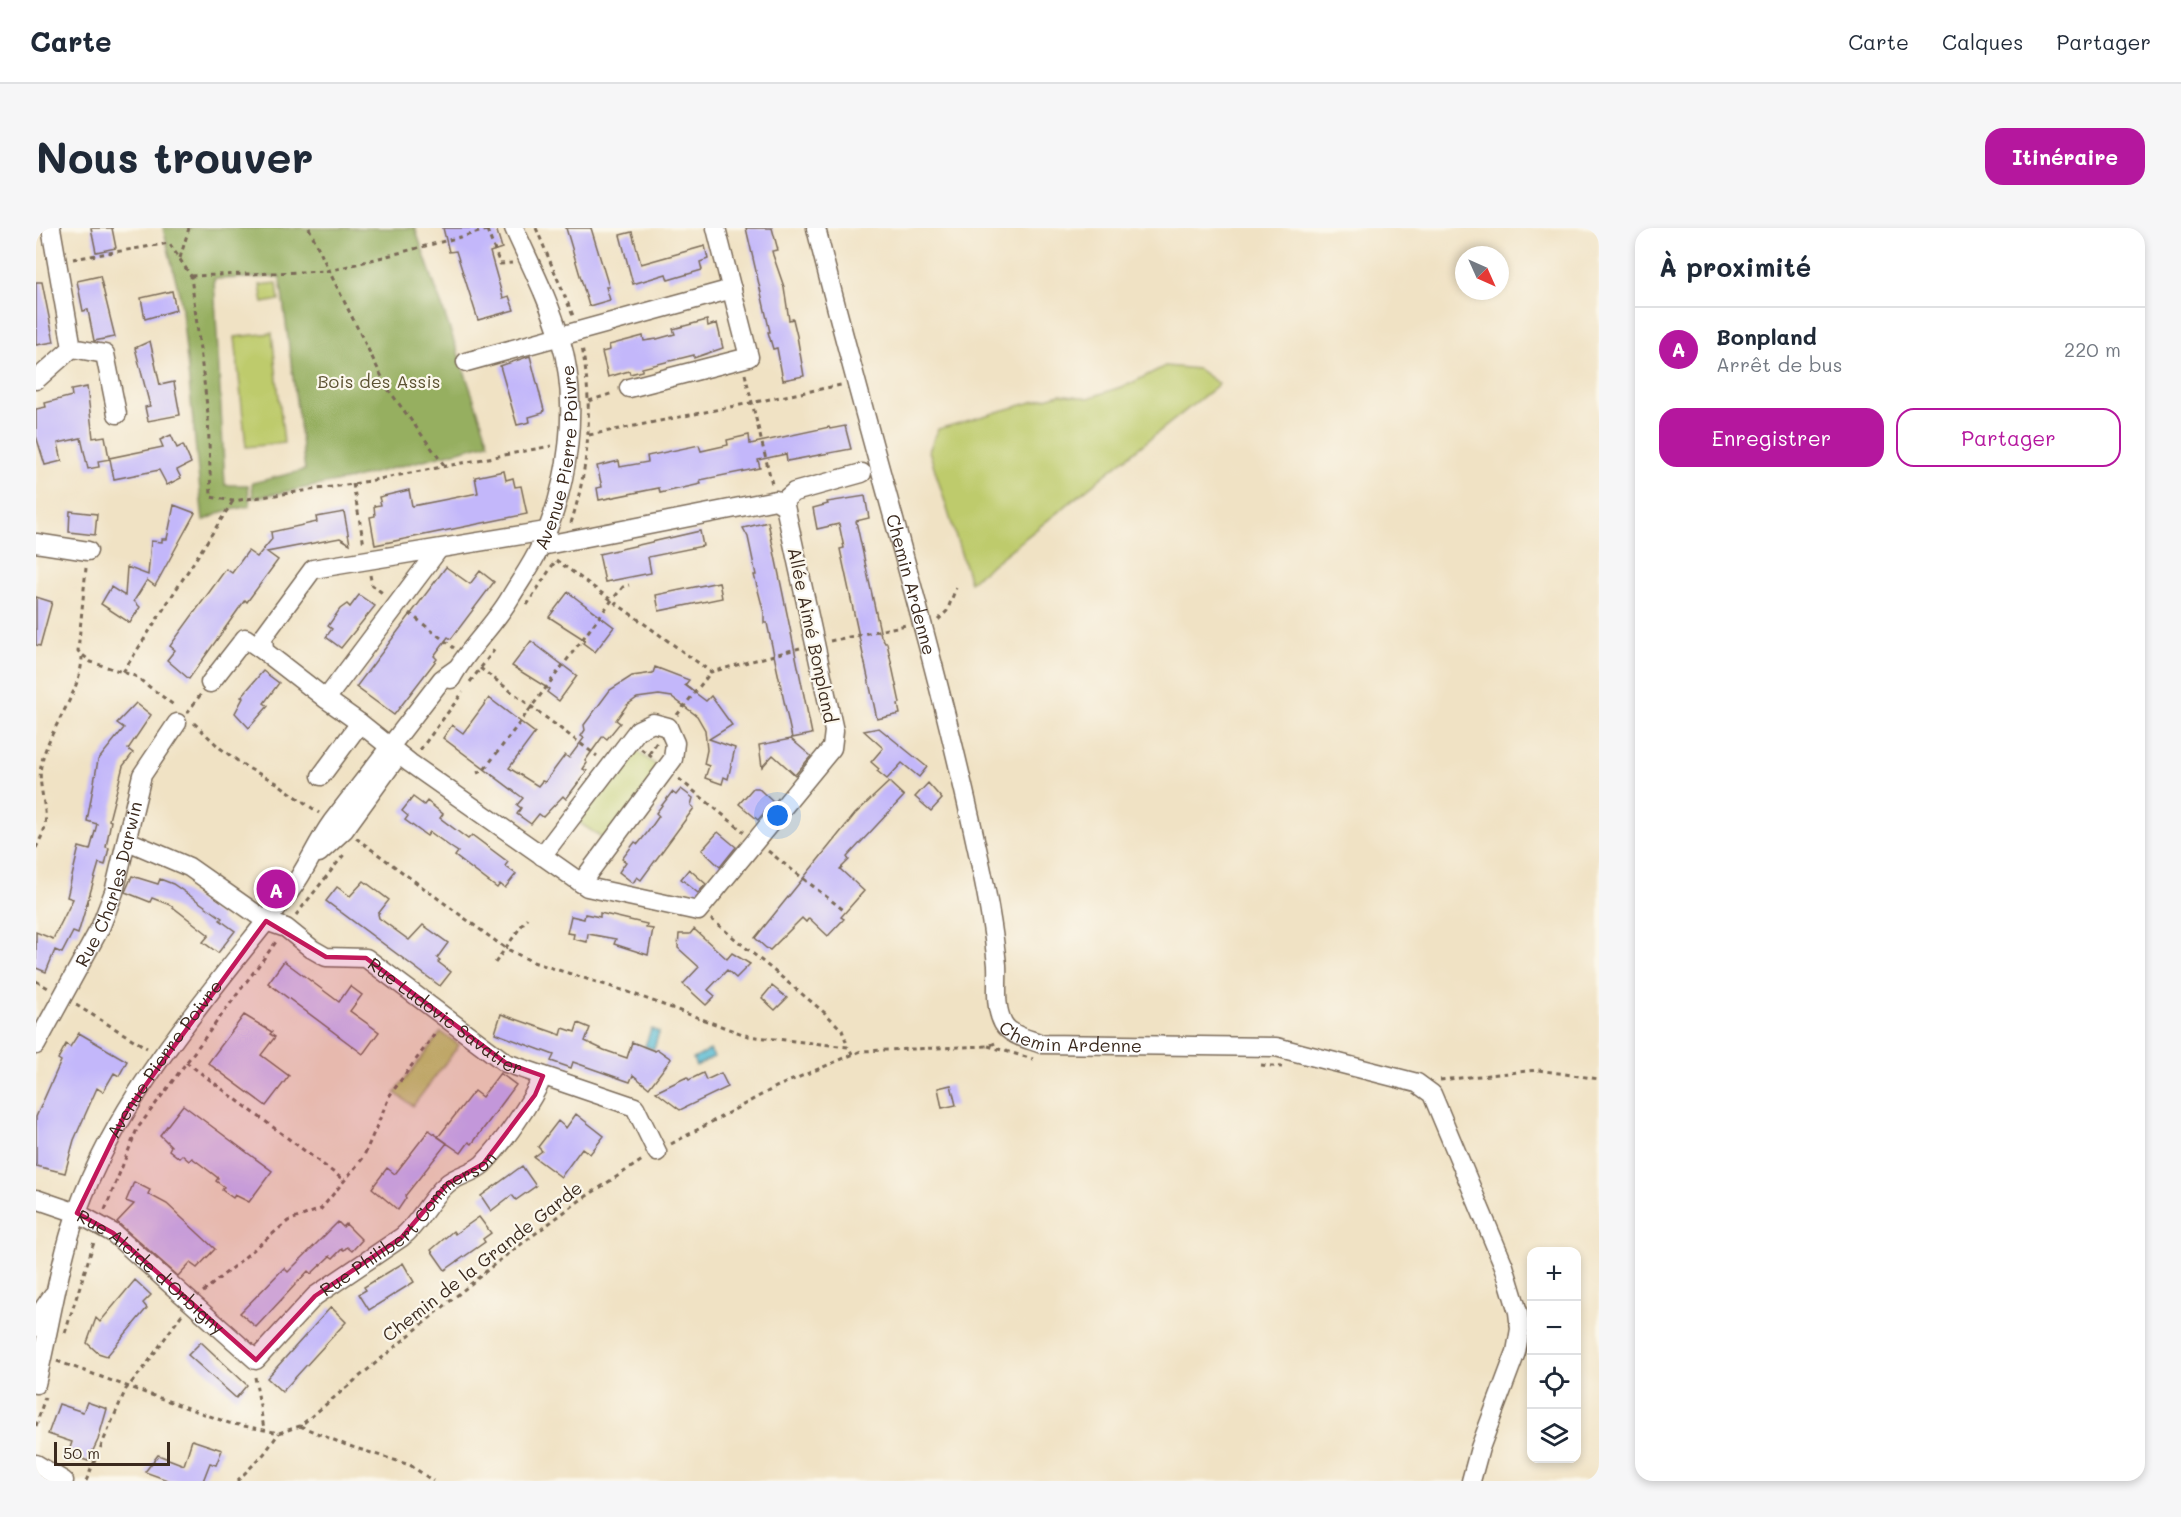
<!DOCTYPE html>
<html lang="fr">
<meta charset="utf-8">
<style>
:root{--surface:#fff;--page:#f6f6f7;--text:#1f2937;--muted:#747a83;--line:#e0e1e3;--accent:#b5179e}
body{margin:0;font-family:Mali,sans-serif;background:var(--page);color:var(--text)}
.controls{position:absolute;right:18px;bottom:18px;display:grid;overflow:hidden;border-radius:12px;box-shadow:0 3px 9px #0003}
.controls button{width:54px;height:54px;display:grid;place-items:center;padding:0;border:0;border-bottom:2px solid var(--line);background:var(--surface);color:var(--text);font:30px sans-serif}
.compass{position:absolute;left:1419px;top:18px;width:54px;height:54px;border-radius:50%;background:var(--surface);box-shadow:0 3px 9px #0003;rotate:135deg}
.scale{position:absolute;left:18px;bottom:15px;width:116px;box-sizing:border-box;padding-left:6px;border:3px solid #3b2a1e;border-top:0;font-size:16px;line-height:21px;white-space:nowrap;color:#3b2a1e;-webkit-text-stroke:4px #fbf7ec;paint-order:stroke}
.you{position:absolute;left:742px;top:588px;width:21px;height:21px;margin:-15px;border:4px solid #fff;border-radius:50%;background:#1a73e8;box-shadow:0 0 0 9px #1a73e833}
.badge{display:grid;place-items:center;width:39px;height:39px;border-radius:50%;background:var(--accent);color:#fff;font-size:20px;font-weight:700}
.pin{position:absolute;translate:-50% -50%;border:3px solid #fff;box-shadow:0 2px 6px #0006}
.list{margin:0;padding:0;list-style:none}
h2{display:flex;justify-content:space-between;align-items:center;height:78px;margin:0;padding:0 24px;font-size:26px}
h2 small{font-size:20px;font-weight:400;color:var(--muted)}
.list li{display:grid;grid-template-columns:39px 1fr auto;gap:18px;align-items:center;box-sizing:border-box;height:84px;padding:0 24px;border-top:2px solid var(--line)}
.list b{display:block;font-size:22px;white-space:nowrap}
.list p{margin:0;font-size:20px;white-space:nowrap;color:var(--muted)}
.list em{font-size:20px;font-style:normal;color:var(--muted)}
.actions{display:flex;gap:12px;padding:18px 24px}
.actions a{flex:1;padding:14px 0;border:2px solid var(--accent);border-radius:18px;text-align:center;font-size:21px;color:var(--accent)}
.actions .main{background:var(--accent);color:#fff}
.icon{flex:none;width:33px;height:33px;fill:none;stroke:currentColor;stroke-width:2;stroke-linecap:round;stroke-linejoin:round}
.map{position:relative;flex:none;width:1563px;height:1253px;overflow:hidden;border-radius:18px}
header{display:flex;align-items:center;gap:36px;box-sizing:border-box;height:84px;padding:0 30px;background:var(--surface);border-bottom:2px solid var(--line)}
header strong{font-size:28px}
nav{display:flex;gap:33px;margin-inline-start:auto;font-size:21px}
.intro{display:flex;align-items:center;justify-content:space-between;box-sizing:border-box;height:144px;padding:0 36px}
h1{margin:0;font-size:42px}
.button{padding:15px 27px;border-radius:18px;background:var(--accent);color:#fff;font-size:21px;font-weight:700}
main{display:flex;gap:36px;padding:0 36px}
aside{flex:1;background:var(--surface);border-radius:18px;box-shadow:0 3px 9px #0003}
.map>svg:first-child{display:block}
</style>
<header>
<strong>Carte</strong>
<nav><a>Carte</a><a>Calques</a><a>Partager</a></nav>
</header>
<div class="intro"><h1>Nous trouver</h1><a class="button">Itinéraire</a></div>
<main>
<div class="map">
<svg width="1563" height="1253" viewBox="0 0 1563 1253">
<rect width="100%" height="100%" fill="#fbf7ec"/>
<filter id="ink" filterUnits="userSpaceOnUse"><feTurbulence type="fractalNoise" baseFrequency=".0167" numOctaves="2"/><feDisplacementMap in="SourceGraphic" scale="12" xChannelSelector="R" yChannelSelector="G"/><feConvolveMatrix kernelMatrix="1 2 1 2 8 2 1 2 1" color-interpolation-filters="sRGB"/></filter>
<filter id="wash" filterUnits="userSpaceOnUse"><feTurbulence type="fractalNoise" baseFrequency=".008" numOctaves="4" result="noise"/><feDisplacementMap in="SourceGraphic" scale="24" xChannelSelector="R" yChannelSelector="G"/><feGaussianBlur stdDeviation="1.35" result="paint"/><feColorMatrix in="noise" values="0 0 0 0 0 0 0 0 0 0 0 0 0 0 0 0 0 1.4 0 .05"/><feComposite in="paint" operator="in"/></filter>
<g filter="url(#wash)">
<rect width="100%" height="100%" fill="#f0e2c4"/>
<path fill="#becb6c" stroke="#7c7a45" stroke-width="1.5" d="M241,55L243,72L227,75L224,57Z
M236,105L248,215L210,219L199,109Z
M1129,138L1162,141L1183,156L934,354L893,223L902,201L1024,166L1052,170L1094,156Z
M597,520L625,541L571,613L542,594Z
M405,804L423,817L377,878L359,865Z"/>
<path fill="#96af60" stroke="#686c3f" stroke-width="1.5" d="M127,0H379L453,215L315,251L217,270L216,255L269,242L244,49L178,51L189,257H212L214,278L186,284L167,293L145,73Z"/>
<path fill="#54b9d2" stroke="#487278" stroke-width="1.5" d="M615,801L623,804L618,821L609,818Z
M674,822L678,829L660,838L657,831Z"/>
<g id="blocks">
<path fill="#c3b7fa" d="M55,0H76L80,20L60,24Z
M407,0H460L466,20L454,24L467,70L473,68L478,82L442,92L420,23L413,24Z
M530,0H555L573,59H570L574,72L553,78Z
M710,0H736L742,22L736,23L737,27L748,59L753,92L757,91L761,108L768,148L747,152L741,120L737,121L732,104H734Z
M596,4L605,36L669,18L672,31L664,34L666,42L632,52L630,46L597,56L584,7Z
M64,48L79,109L58,113L52,82L47,83L41,53Z
M0,54H6L18,114L0,117Z
M136,63L140,82L109,91L105,70Z
M671,92L672,98L681,95L687,120L658,130V127L606,140V143L594,146L593,143L572,149L566,124L574,122L573,117L607,108L608,113L621,111L639,106L637,101Z
M114,113L124,157L138,154L144,187L112,193L109,179L114,178L99,120Z
M494,128L508,182L507,185L493,189L494,194L481,197L464,138Z
M51,159L57,210L69,208L73,230L127,219L124,212L135,207L141,220L147,217L155,235L141,242L145,250L131,257L123,242L78,251L74,231L62,233L63,239L52,241L45,210L22,215L26,233L9,237L0,208V181L10,179L9,175L36,168L35,162Z
M809,198L815,221L751,233L750,226L722,232L724,240L664,252L665,256L624,265L623,260L563,272L561,260L566,259L561,238L583,233L584,239L612,234L611,228L663,217L665,223L692,217L691,212L713,207L714,216L793,199L794,201Z
M468,243L470,252L477,250L479,259L485,258L491,286L339,317L334,289L339,288L338,278L345,277L343,269L373,262L376,278L412,271L442,265L439,249Z
M829,268L833,290L820,293L845,408L849,415H851L864,475L862,476L864,486L841,491L804,321L808,320L803,296L781,301L777,280L792,276L791,274Z
M138,277L159,285L119,358L111,352L98,373L104,379L94,395L65,376L75,359L89,368L91,339L112,347L115,313L126,314V311H131Z
M34,283L61,286L59,307L33,304Z
M308,284L314,316L304,310L231,324L242,332L211,374L209,372L153,451L131,432L139,422L134,418L190,341L196,345L212,323L221,329L236,311L235,304L281,294L280,289Z
M732,294L776,506L756,510L731,395H728V385L718,347H720L712,309L707,300Z
M664,303L667,318L612,329L615,345L569,354L563,326Z
M410,339L434,356L444,343L458,354L415,411L412,409L398,428L401,431L358,487L320,459Z
M683,354L686,370L623,383L620,367Z
M532,364L578,399L559,424L547,415L549,412L513,389Z
M323,367L339,378L305,420L290,409L296,401L292,398L304,381L311,376L314,379Z
M0,369L16,374L4,418L0,417Z
M495,413L541,448L523,473L511,464L513,461L476,438Z
M619,439L653,452L649,457L670,473L675,468L696,497L673,511L699,520L692,551L688,549L686,556L669,550L673,538L668,536L671,522L669,502L661,488L636,469L623,467L601,470L591,477L580,492L584,495L571,511L567,508L549,533L551,535L547,541L551,543L530,571L527,568L507,589L503,586L495,596L481,586L485,580L481,577L487,570L407,510L416,497L427,505L453,470L499,505L473,540L502,558L506,553L509,554L529,527L533,530L548,510L545,508L549,502L548,497L574,462L596,448L617,445Z
M227,443L243,455L228,475L232,478L213,500L199,485L207,470L205,469Z
M100,475L115,487L92,521L97,525L87,538L73,592L75,593L70,619L73,620L69,637L63,635L42,706L37,704L26,725L19,722L10,744L0,740V704L17,711L37,671L31,669L43,619L54,622L61,596L51,593L62,532L88,500L81,495Z
M843,500L891,539L883,549L866,535L851,551L841,543L843,541L835,534L847,520L828,503Z
M755,511L775,528L759,547L737,527L726,539L723,517Z
M853,554L868,568L811,629L813,632L804,641L828,663L805,689L808,691L792,708L773,690L770,694L766,690L734,722L730,720L719,710L819,586Z
M892,555L906,571L895,583L879,569Z
M717,560H722L737,574L722,592L703,576Z
M645,561L657,570L655,577L658,580L605,652L601,649L597,655L583,644L590,634L586,631L599,614L602,616L611,605L623,588L620,585L636,564L640,567Z
M377,569L388,577L391,573L407,586L404,590L432,611L436,607L472,634L469,638L480,646L469,660L464,656L461,660L419,628L422,624L416,620L394,604L391,608L369,592L372,588L366,583Z
M682,604L700,619L684,639L666,622Z
M653,641L670,656L662,665L645,651Z
M96,648L122,656L124,651L137,656L186,690L184,692L199,703L182,725L167,714L173,707L134,677L116,670L114,674L89,664Z
M328,653L353,672L342,686L343,690L373,712L387,697L412,715L401,730L404,732L402,734L415,744L404,758L290,673L301,659L314,668Z
M564,685L611,696L610,700L617,701L612,727L578,716L580,711L552,706L551,714L537,711L538,706L531,705L535,688L548,691L549,686L564,689Z
M658,701L691,731L696,725L714,736L700,750L691,742L672,762L679,768L670,777L647,756L663,739L642,720L643,706H654Z
M248,733L303,774L314,758L326,767L314,783L343,804L327,826L232,755Z
M736,758L751,770L739,782L726,770Z
M465,786L525,807L527,800L539,804L542,795L554,800L549,813L568,822L591,830L596,814L619,823L621,821L635,831L613,860L597,847L594,854L537,834L535,840L515,833L518,827L459,805Z
M208,787L236,804L234,806L239,809L225,827L253,848L230,878L172,835Z
M43,805L91,833L83,848L78,845L67,864L61,860L38,912L29,945L0,938V889L25,833L22,831L30,816L34,819Z
M464,845L480,857L436,916L433,914L425,925L402,909L438,863L446,869Z
M667,845L670,852L685,845L692,859L644,882L620,864L651,849L653,852Z
M915,857L920,877L906,880L902,860Z
M147,877L236,943L213,974L199,967L197,970L186,962L188,959L180,953L182,950L168,939L156,930L153,933L146,927L143,930L133,922L135,918L124,907Z
M540,886L568,908L554,926L546,920L525,949L498,929L506,923L502,919L522,893L530,900Z
M393,902L411,915L369,968L370,970L362,982L336,960L351,940L359,946Z
M486,938L500,958L480,972L476,967L455,983L445,968Z
M98,954L114,962L112,966L131,976L179,1021L161,1040L154,1035L142,1048L81,994L98,976L90,973Z
M443,989L455,1005L447,1011L449,1014L409,1042L395,1022L417,1003L419,1006Z
M302,994L307,999L310,996L326,1012L316,1023L311,1019L308,1022L306,1021L297,1030L294,1028L275,1046L272,1043L220,1099L204,1085L248,1040L252,1044Z
M367,1035L378,1054L333,1082L323,1066L330,1062L328,1059Z
M99,1052L115,1067L107,1075L111,1080L71,1128L62,1125L51,1115L60,1090L64,1094Z
M295,1079L310,1094L246,1164L231,1150Z
M165,1114L211,1157L200,1170L152,1127Z
M51,1174L71,1181L62,1212L52,1233L32,1226L36,1214L12,1206L23,1176L47,1184Z
M156,1212L186,1222L180,1237L174,1235L167,1253H134L109,1244L122,1227L148,1237Z"/>
</g>
</g>
<g filter="url(#ink)">
<use href="#blocks" fill-opacity="0" stroke="#7a6a58" stroke-width="1.5"/>
<g fill="none" stroke-linecap="round" stroke-linejoin="round">
<defs>
<g id="minor">
<path id="s1" d="M780,0C831,206 895,408 940,616C949,655 957,696 961,737C962,756 958,778 967,795C974,808 993,811 1006,816L1240,819L1381,855L1396,866L1468,1038L1482,1084L1484,1101L1480,1124L1444,1220L1435,1253"/>
<path d="M36,120L69,126L81,186"/>
<path d="M430,134L696,61"/>
<path d="M0,152L36,120L15,0"/>
<path d="M593,160L713,129L680,0"/>
<path d="M745,275L758,264L826,245"/>
<path d="M0,315L52,323"/>
<path id="s2" d="M415,451C431,421 457,399 474,370C484,353 496,337 504,319C533,258 544,175 524,110C513,72 494,36 478,0"/>
<path d="M174,455L209,410L228,423"/>
<path d="M290,471L228,423L227,409L277,341L510,303"/>
<path d="M324,495L290,471L402,322"/>
<path d="M285,548L324,495L374,535L551,659L662,683L796,520L798,503L749,278L740,272L505,318"/>
<path id="s3" d="M92,613L153,639L230,693L250,700L276,721L290,729L330,730L470,835L599,879L621,924"/>
<path d="M283,625L308,602L358,533"/>
<path d="M506,628L602,502L617,495L632,499L639,515L637,531L545,655"/>
<path id="s4" d="M0,817L64,700L78,664L106,547L141,495"/>
<path id="s5" d="M0,971L41,985L77,1005L220,1132L279,1068L366,1009C384,995 393,971 411,956C421,947 436,946 447,936C467,915 496,874 507,848"/>
<path d="M0,1099L3,1087L17,1067"/>
<path id="s6" d="M0,1156C14,1099 22,1039 41,984C83,866 178,761 254,663C271,641 280,616 296,594L406,451L420,441"/>
<path d="M0,1236L28,1253"/>
</g>
</defs>
<use href="#minor" stroke="#7a6a58" stroke-width="21"/>
<path stroke="#7a6a58" stroke-width="3" stroke-dasharray="4.5 4.5" stroke-linecap="butt" d="M273,0L293,43L459,0
M500,0L538,90
M451,2L464,36L476,35
M144,30L153,0
M37,31L133,15L155,48L172,186L175,269L197,273L317,256L515,218
M155,48L293,43L352,161L408,237
M709,146L736,256
M553,173L577,165
M553,207L805,157
M317,256L328,317
M535,295C554,236 557,180 546,119
M520,332L675,444L764,420
M50,340L42,423L55,434L99,448L139,478
M334,347L336,357L349,367
M491,377L520,332
M373,385L418,420
M902,392L911,383L920,360
M794,413L870,397
M444,440L561,528
M87,444L197,273
M434,454L459,421
M151,485L165,466
M641,487L675,444
M158,495L184,520L210,539L241,555L283,585
M605,521L617,530
M384,522L427,464
M613,526L621,514
M441,545L448,542L576,372L587,359L593,357
M643,551L708,604
M320,610L469,720L497,734L592,764L712,808L812,819L817,827
M0,620C3,613 8,605 9,598C12,579 0,555 6,533C15,497 45,465 46,429
M732,623L810,684
M260,687L310,624
M675,691L789,785L806,802L812,819
M459,735L491,690
M0,753L14,761
M40,777L111,820
M952,818L997,831
M150,834L309,953
M1225,837L1246,839
M1404,852L1502,842L1563,851
M635,916L740,859L825,823L952,818L962,814
M69,982L101,901L240,714
M167,1064L252,993L285,981L327,930L354,867L401,803
M29,1105L59,1011
M21,1133L193,1195L243,1205L264,1198L460,1035L543,973L608,931
M219,1149L228,1201
M0,1198L9,1169
M264,1198L310,1217L374,1237L397,1253
M50,1253L90,1161L108,1140L146,1086
M201,1253L228,1226L243,1205"/>
<use href="#minor" stroke="#fff" stroke-width="18"/>
</g>
</g>
<path fill="#c2185b" fill-opacity="0.2" stroke="#c2185b" stroke-width="4.5" stroke-linejoin="round" d="M230,693L290,729L330,730L470,835L507,848L499,867L447,936L411,956L366,1009L279,1068L220,1132L77,1005L41,985L90,884Z"/>
<g text-anchor="middle" dominant-baseline="central" stroke-width="4.5" stroke-linejoin="round" paint-order="stroke">
<g font-size="18" fill="#5c5232" stroke="#fbf7ec">
<text x="343" y="153">Bois des Assis</text>
</g>
<g font-size="18" fill="#3b2a1e" stroke="#fbf7ec">
<text stroke="none"><textPath href="#s2" startOffset="252">Avenue Pierre Poivre</textPath></text>
<text stroke="none"><textPath href="#s1" startOffset="369">Chemin Ardenne</textPath></text>
<text transform="translate(777 407) rotate(78)">Allée Aimé Bonpland</text>
<text stroke="none"><textPath href="#s4" startOffset="178">Rue Charles Darwin</textPath></text>
<text stroke="none"><textPath href="#s3" startOffset="370">Rue Ludovic Savatier</textPath></text>
<text stroke="none"><textPath href="#s1" startOffset="891">Chemin Ardenne</textPath></text>
<text stroke="none"><textPath href="#s6" startOffset="354">Avenue Pierre Poivre</textPath></text>
<text stroke="none"><textPath href="#s5" startOffset="482">Rue Philibert Commerson</textPath></text>
<text transform="translate(446 1033) rotate(-38)">Chemin de la Grande Garde</text>
<text stroke="none"><textPath href="#s5" startOffset="138">Rue Alcide d'Orbigny</textPath></text>
</g>
</g>
</svg>
<div class="controls">
<button>+</button>
<button>−</button>
<button><svg class="icon" aria-label="locate" viewBox="0 0 24 24"><circle cx="12" cy="12" r="6"/><path d="M12 2v4M12 18v4M2 12h4M18 12h4"/></svg></button>
<button><svg class="icon" aria-label="layers" viewBox="0 0 24 24"><path d="M12 4l9 5-9 5-9-5zM3 14l9 5 9-5"/></svg></button>
</div>
<svg class="compass" viewBox="-18 -18 36 36"><path d="M0-13l5 13h-10z" fill="#e53935"/><path d="M0 13l5-13h-10z" fill="#747a83"/></svg>
<div class="scale">50 m</div>
<div class="you"></div>
<div class="pin badge" style="left:240px;top:661px">A</div>
</div>
<aside>
<h2>À proximité<small></small></h2>
<ul class="list">
<li><span class="badge">A</span><div><b>Bonpland</b><p>Arrêt de bus</p></div><em>220 m</em></li>
</ul>
<div class="actions"><a class="main">Enregistrer</a><a>Partager</a></div>
</aside>
</main>
